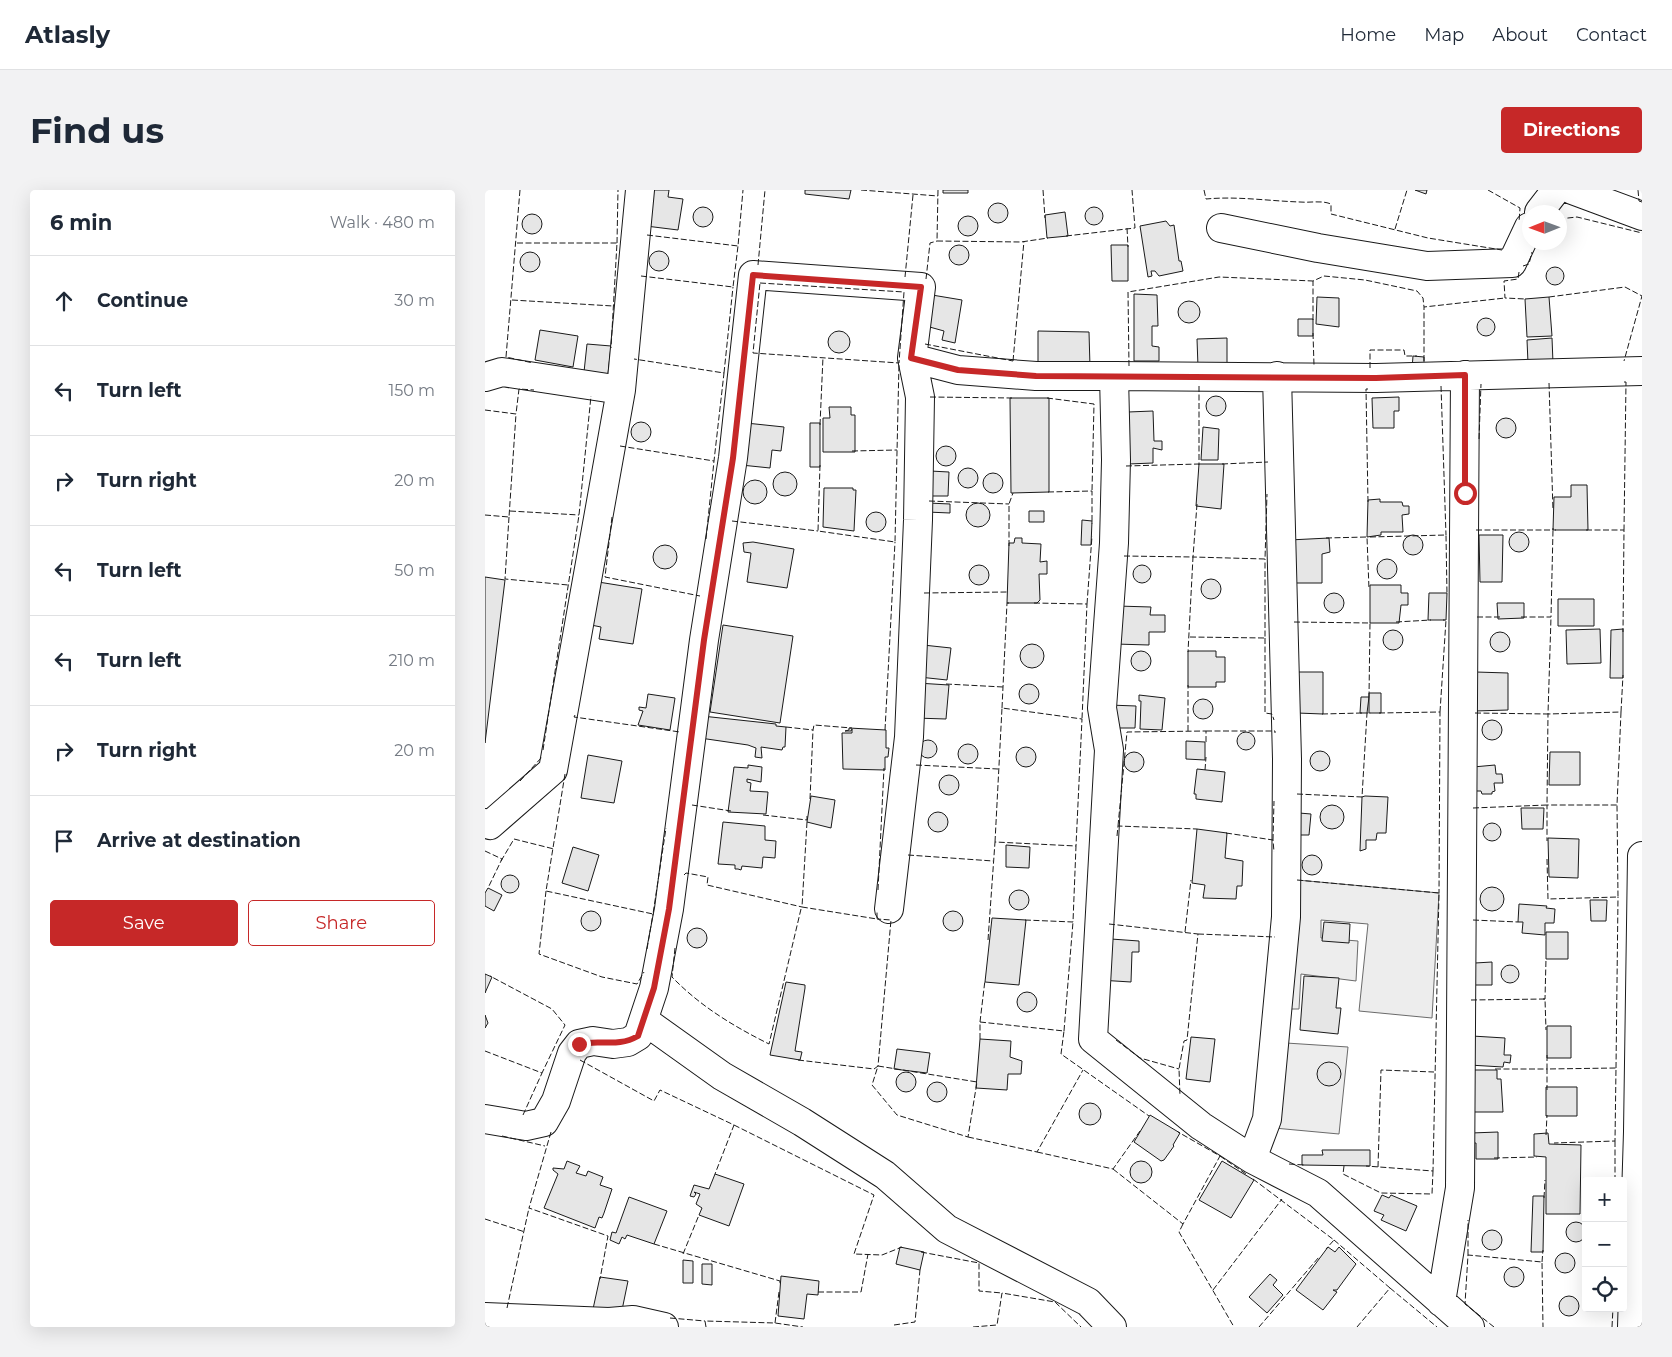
<!DOCTYPE html>
<meta charset="utf-8">
<style>
:root{--surface:#fff;--page:#f2f2f3;--text:#1f2937;--muted:#747a83;--line:#e0e1e3;--accent:#c62828}
body{margin:0;font-family:Montserrat,sans-serif;background:var(--page);color:var(--text)}
.controls{position:absolute;right:15px;bottom:15px;display:grid;overflow:hidden;border-radius:5px;box-shadow:0 5px 20px #0002}
.controls button{width:45px;height:45px;display:grid;place-items:center;padding:0;border:0;border-bottom:1px solid var(--line);background:var(--surface);color:var(--text);font:25px sans-serif}
.compass{position:absolute;left:1037px;top:15px;width:45px;height:45px;border-radius:50%;background:var(--surface);box-shadow:0 5px 20px #0002;rotate:269deg}
.stop{position:absolute;width:15px;height:15px;margin:-11px;border:4px solid #c62828;border-radius:50%;background:#fff}
.stop.end{background:#c62828;border-color:#fff;box-shadow:0 1px 5px #0008}
.list{margin:0;padding:0;list-style:none}
h2{display:flex;justify-content:space-between;align-items:center;height:65px;margin:0;padding:0 20px;font-size:21px}
h2 small{font-size:16px;font-weight:400;color:var(--muted)}
.list li{display:grid;grid-template-columns:32px 1fr auto;gap:15px;align-items:center;box-sizing:border-box;height:90px;padding:0 20px;border-top:1px solid var(--line)}
.list b{display:block;font-size:19px;white-space:nowrap}
.list em{font-size:16px;font-style:normal;color:var(--muted)}
.actions{display:flex;gap:10px;padding:15px 20px}
.actions a{flex:1;padding:11px 0;border:1px solid var(--accent);border-radius:5px;text-align:center;font-size:18px;color:var(--accent)}
.actions .main{background:var(--accent);color:#fff}
.icon{flex:none;width:28px;height:28px;fill:none;stroke:currentColor;stroke-width:2;stroke-linecap:round;stroke-linejoin:round}
.map{position:relative;flex:none;width:1157px;height:1137px;overflow:hidden;border-radius:5px}
header{display:flex;align-items:center;gap:30px;box-sizing:border-box;height:70px;padding:0 25px;background:var(--surface);border-bottom:1px solid var(--line)}
header strong{font-size:24px}
nav{display:flex;gap:28px;margin-inline-start:auto;font-size:18px}
.intro{display:flex;align-items:center;justify-content:space-between;box-sizing:border-box;height:120px;padding:0 30px}
h1{margin:0;font-size:35px}
.button{padding:12px 22px;border-radius:5px;background:var(--accent);color:#fff;font-size:18px;font-weight:700}
main{display:flex;gap:30px;padding:0 30px}
aside{flex:1;background:var(--surface);border-radius:5px;box-shadow:0 5px 20px #0002}
.map>svg:first-child{display:block}
</style>
<header>
<strong>Atlasly</strong>
<nav><a>Home</a><a>Map</a><a>About</a><a>Contact</a></nav>
</header>
<div class="intro"><h1>Find us</h1><a class="button">Directions</a></div>
<main>
<aside>
<h2>6 min<small>Walk · 480 m</small></h2>
<ul class="list">
<li><svg class="icon" aria-label="ahead" viewBox="0 0 24 24"><path d="M12 20V5M6 11l6-6 6 6"/></svg><div><b>Continue</b></div><em>30 m</em></li>
<li><svg class="icon" aria-label="left" viewBox="0 0 24 24"><path d="M17 20v-9H6M10 6l-5 5 5 5"/></svg><div><b>Turn left</b></div><em>150 m</em></li>
<li><svg class="icon" aria-label="right" viewBox="0 0 24 24"><path d="M7 20v-9h11M14 6l5 5-5 5"/></svg><div><b>Turn right</b></div><em>20 m</em></li>
<li><svg class="icon" aria-label="left" viewBox="0 0 24 24"><path d="M17 20v-9H6M10 6l-5 5 5 5"/></svg><div><b>Turn left</b></div><em>50 m</em></li>
<li><svg class="icon" aria-label="left" viewBox="0 0 24 24"><path d="M17 20v-9H6M10 6l-5 5 5 5"/></svg><div><b>Turn left</b></div><em>210 m</em></li>
<li><svg class="icon" aria-label="right" viewBox="0 0 24 24"><path d="M7 20v-9h11M14 6l5 5-5 5"/></svg><div><b>Turn right</b></div><em>20 m</em></li>
<li><svg class="icon" aria-label="arrive" viewBox="0 0 24 24"><path d="M6 21V4h12l-3 4 3 4H6"/></svg><div><b>Arrive at destination</b></div></li>
</ul>
<div class="actions"><a class="main">Save</a><a>Share</a></div>
</aside>
<div class="map">
<svg width="1157" height="1137" viewBox="0 0 1157 1137">
<rect width="100%" height="100%" fill="#fff"/>
<path fill="#ededed" stroke="#6a6a6a" d="M812,690L954,703L947,828L874,821L883,734L836,730V748L873,751L871,791L816,784L814,819H804L801,853L863,857L854,944L789,938Z"/>
<path fill="#e6e6e6" stroke="#1a1a1a" d="M166,0H184L183,7L198,9L193,40L161,36Z
M320,0H366L364,9L320,4Z
M458,0H483V3H458Z
M930,0H942L941,4Z
M503 23a10 10 0 1 1 20 0a10 10 0 1 1-20 0Z
M600 26a9 9 0 1 1 18 0a9 9 0 1 1-18 0Z
M208 27a10 10 0 1 1 20 0a10 10 0 1 1-20 0Z
M580,22L583,46L562,48L560,25Z
M37 34a10 10 0 1 1 20 0a10 10 0 1 1-20 0Z
M473 36a10 10 0 1 1 20 0a10 10 0 1 1-20 0Z
M681,31L685,36L689,35L694,71H696L698,81L674,86L670,81H666L667,86L663,87L655,36Z
M626,55H643V91H627Z
M464 65a10 10 0 1 1 20 0a10 10 0 1 1-20 0Z
M164 71a10 10 0 1 1 20 0a10 10 0 1 1-20 0Z
M35 72a10 10 0 1 1 20 0a10 10 0 1 1-20 0Z
M1061 86a9 9 0 1 1 18 0a9 9 0 1 1-18 0Z
M441,104L477,110L470,153L457,150L459,141L441,136Z
M649,104L672,105L673,136H667V156L674,157V171H649Z
M832,107L854,108V137L831,134Z
M1064,107L1067,146L1042,147L1040,109Z
M693 122a11 11 0 1 1 22 0a11 11 0 1 1-22 0Z
M992 137a9 9 0 1 1 18 0a9 9 0 1 1-18 0Z
M813,129H828V146H813Z
M55,140L93,146L88,177L50,170Z
M553,141L604,142L605,177L553,176Z
M343 152a11 11 0 1 1 22 0a11 11 0 1 1-22 0Z
M742,148V176L713,177L712,149Z
M1067,148L1068,173H1043L1042,150Z
M102,154L126,156L123,184L99,182Z
M928,166L939,167V179H927Z
M721 216a10 10 0 1 1 20 0a10 10 0 1 1-20 0Z
M914,207V221H909V238H888L887,208Z
M525,208H564V302L526,303Z
M344,217H366V225H370V262H338V228H345Z
M668,221L669,251H677V260L668,258V273L643,274V222Z
M1011 238a10 10 0 1 1 20 0a10 10 0 1 1-20 0Z
M146 242a10 10 0 1 1 20 0a10 10 0 1 1-20 0Z
M261,233L299,237L296,261L287,260L285,278L256,275Z
M325,233H335V277H325Z
M718,237L734,239L733,270H716Z
M451 266a10 10 0 1 1 20 0a10 10 0 1 1-20 0Z
M714,274H739L736,319L711,316Z
M473 288a10 10 0 1 1 20 0a10 10 0 1 1-20 0Z
M445,281L464,282L463,306H445Z
M288 294a12 12 0 1 1 24 0a12 12 0 1 1-24 0Z
M498 293a10 10 0 1 1 20 0a10 10 0 1 1-20 0Z
M258 302a12 12 0 1 1 24 0a12 12 0 1 1-24 0Z
M1086,295H1102L1103,340H1068L1069,307H1086Z
M339,298H368V300H371L369,341L338,337Z
M895,309V312H917L918,316H924V324L917,325L918,342H896V345L882,347L883,310Z
M443,313L465,314V323L442,322Z
M481 325a12 12 0 1 1 24 0a12 12 0 1 1-24 0Z
M544,321H559V332H544Z
M381 332a10 10 0 1 1 20 0a10 10 0 1 1-20 0Z
M597,330L607,331L606,355H596Z
M1024 352a10 10 0 1 1 20 0a10 10 0 1 1-20 0Z
M994,345H1018L1017,392H995Z
M918 355a10 10 0 1 1 20 0a10 10 0 1 1-20 0Z
M530,348H537V353L556,354L555,372L562,371V384H554L555,410L552,413H522L524,353H529Z
M844,348L845,362L837,364V393H805L804,350Z
M268,352L309,359L302,398L262,392L266,363L259,362L258,353Z
M168 367a12 12 0 1 1 24 0a12 12 0 1 1-24 0Z
M892 379a10 10 0 1 1 20 0a10 10 0 1 1-20 0Z
M648 384a9 9 0 1 1 18 0a9 9 0 1 1-18 0Z
M484 385a10 10 0 1 1 20 0a10 10 0 1 1-20 0Z
M0,387L20,390L0,553Z
M716 399a10 10 0 1 1 20 0a10 10 0 1 1-20 0Z
M107,391L157,399L148,454L114,449L116,437L101,434Z
M885,395H916V403H923V415H916L914,433H885Z
M944,403H962L961,430H943Z
M839 413a10 10 0 1 1 20 0a10 10 0 1 1-20 0Z
M1073,409H1109V436H1073Z
M1012,413H1039V428L1013,429Z
M632,416L666,417L665,425H680V442H664V455L630,454Z
M238,435L308,446L295,533L225,522Z
M1115,439L1116,473L1082,474L1081,440Z
M1138,439V488H1125L1126,440Z
M898 450a10 10 0 1 1 20 0a10 10 0 1 1-20 0Z
M1005 452a10 10 0 1 1 20 0a10 10 0 1 1-20 0Z
M535 466a12 12 0 1 1 24 0a12 12 0 1 1-24 0Z
M438,455L466,458L462,490L434,487Z
M703,461H731V467H740V492H731V497H703Z
M646 471a10 10 0 1 1 20 0a10 10 0 1 1-20 0Z
M812,482H838V524L812,523Z
M991,482L1023,483V520L990,521Z
M432,493L464,495L461,529L430,528Z
M534 504a10 10 0 1 1 20 0a10 10 0 1 1-20 0Z
M884,503H896V523H884Z
M163,504L190,508L185,540L153,535L158,521L154,520V517L161,518Z
M654,505L680,508L677,540L655,539L656,511H654Z
M876,507H884L882,523H875Z
M708 519a10 10 0 1 1 20 0a10 10 0 1 1-20 0Z
M624,515L651,516L650,538H624Z
M217,526L291,534V536L301,537L300,557H298L297,560L276,557L277,568L270,567L271,558L263,555L215,548Z
M997 540a10 10 0 1 1 20 0a10 10 0 1 1-20 0Z
M364,538L401,540V558H404L403,567H400V580L358,579L357,543H367V539L366,541H360L364,540Z
M752 551a9 9 0 1 1 18 0a9 9 0 1 1-18 0Z
M434 559a9 9 0 1 1 18 0a9 9 0 1 1-18 0Z
M701,551L720,552V570L701,569Z
M473 564a10 10 0 1 1 20 0a10 10 0 1 1-20 0Z
M531 567a10 10 0 1 1 20 0a10 10 0 1 1-20 0Z
M825 571a10 10 0 1 1 20 0a10 10 0 1 1-20 0Z
M1065,562H1095V595H1064Z
M639 572a10 10 0 1 1 20 0a10 10 0 1 1-20 0Z
M103,565L137,571L129,613L96,608Z
M263,575L277,577L276,592L262,589V592L266,593L265,601L283,602L281,624L243,622L249,577L263,578Z
M1010,575L1011,584H1017L1018,593H1009L1010,601L1007,602V604H997L996,601H990L988,577Z
M712,579L740,582L737,612L711,609V604H709Z
M454 595a10 10 0 1 1 20 0a10 10 0 1 1-20 0Z
M326,606L350,610L346,638L322,632Z
M880,606L903,607L901,643H892L891,650H881V659L875,661L877,607Z
M835 627a12 12 0 1 1 24 0a12 12 0 1 1-24 0Z
M1036,618H1059L1058,639H1037Z
M443 632a10 10 0 1 1 20 0a10 10 0 1 1-20 0Z
M814,623L826,624L824,645H813Z
M238,632L280,636V650L291,651L290,668L278,667L277,678L257,676L256,680L253,679H250V675L233,674Z
M998 642a9 9 0 1 1 18 0a9 9 0 1 1-18 0Z
M712,639L742,643L740,668L758,671L757,696H752L751,709L718,708L720,695L707,693Z
M1063,648L1094,649L1093,688L1064,687Z
M521,655L545,657L544,678L521,677Z
M88,657L114,665L103,701L77,693Z
M817 675a10 10 0 1 1 20 0a10 10 0 1 1-20 0Z
M16 694a9 9 0 1 1 18 0a9 9 0 1 1-18 0Z
M995 709a12 12 0 1 1 24 0a12 12 0 1 1-24 0Z
M3,698L17,705L9,721L0,716V703Z
M524 710a10 10 0 1 1 20 0a10 10 0 1 1-20 0Z
M1105,710H1122L1121,731H1106Z
M1034,714L1062,716L1061,718L1070,719L1069,733H1060V745L1037,743L1038,732H1033Z
M96 731a10 10 0 1 1 20 0a10 10 0 1 1-20 0Z
M458 731a10 10 0 1 1 20 0a10 10 0 1 1-20 0Z
M507,728L541,730L534,795L500,792Z
M839,732L865,734L864,753L837,751Z
M202 748a10 10 0 1 1 20 0a10 10 0 1 1-20 0Z
M1061,742H1083V769H1061Z
M626,749L654,751V762H647L646,792L614,790Z
M1007,772V795H989L990,773Z
M1016 784a9 9 0 1 1 18 0a9 9 0 1 1-18 0Z
M0,784L7,787L0,803Z
M819,786L854,788L851,818H856L853,844L815,840Z
M301,792L320,795V798L310,861L317,862L315,870L285,865Z
M532 812a10 10 0 1 1 20 0a10 10 0 1 1-20 0Z
M0,825L3,833L0,838Z
M1062,836H1086V868H1062Z
M987,846L1020,848L1019,865H1026L1025,873L1019,872L1018,877L984,875Z
M706,847L730,849L725,892L701,889Z
M495,849L526,851L525,867L537,871L536,884H523L522,900L491,898Z
M412,859L445,863L442,883L409,879Z
M832 884a12 12 0 1 1 24 0a12 12 0 1 1-24 0Z
M987,880H1012V889H1016L1018,922H988Z
M411 892a10 10 0 1 1 20 0a10 10 0 1 1-20 0Z
M442 902a10 10 0 1 1 20 0a10 10 0 1 1-20 0Z
M1061,897H1092V926H1061Z
M594 924a11 11 0 1 1 22 0a11 11 0 1 1-22 0Z
M665,925L695,943L688,955L689,956L679,970L676,971L649,952Z
M1013,942V969H991V953H986V943Z
M1063,943L1064,954L1096,955L1095,1024H1061V967L1049,966V944Z
M837,960H885V976L817,975V965H838Z
M645 982a11 11 0 1 1 22 0a11 11 0 1 1-22 0Z
M82,971L95,976L91,983L101,986L103,981L118,987L115,995L127,999L119,1023L117,1028L114,1027L110,1038L59,1018L73,984L68,980V978L79,979Z
M737,971L769,990L746,1028L714,1010Z
M230,984L259,994L244,1036L214,1025L217,1018L211,1014L215,1004L209,1002L211,1004L209,1007L205,1006L209,995L224,999Z
M897,1005L904,1008L906,1005L932,1016L921,1041L896,1030L899,1025L889,1021Z
M1048,1006H1059L1058,1062H1046Z
M144,1007L182,1021L169,1054L142,1045L140,1049L137,1047L134,1054L125,1050L127,1042L131,1043Z
M1081 1042a10 10 0 1 1 20 0a10 10 0 1 1-20 0Z
M997 1050a10 10 0 1 1 20 0a10 10 0 1 1-20 0Z
M415,1057L439,1062L435,1080L411,1074Z
M843,1057L850,1062L854,1057L871,1074L852,1100H848L852,1102L838,1120L811,1100Z
M1070 1073a10 10 0 1 1 20 0a10 10 0 1 1-20 0Z
M198,1070L208,1071V1093H198Z
M217,1074H227V1095L217,1094Z
M1019 1087a10 10 0 1 1 20 0a10 10 0 1 1-20 0Z
M785,1084L792,1090L788,1095L798,1105L782,1123L764,1107Z
M296,1086L334,1091L333,1105L322,1104L319,1129L293,1126Z
M115,1087L143,1091L136,1125L108,1119Z
M1074 1116a10 10 0 1 1 20 0a10 10 0 1 1-20 0Z"/>
<g fill="none" stroke-linecap="round" stroke-linejoin="round">
<defs>
<path id="minor" d="M1087,0L1157,26
M1054,22L1071,0
M736,38L833,58L942,76L1027,73L1044,37
M0,187L17,182L136,200
M0,633L5,635L68,580L136,200L155,0
M404,719L424,547L433,330L435,207L427,168
M160,831L237,886L317,932L400,985L462,1039L603,1112L627,1137
M0,929L41,936L59,932L71,911L87,863L94,854L108,851L128,854L143,852L153,846L169,798L184,719L219,450L248,268L268,85L436,97L427,168L473,180L551,186H629
M767,969L782,929L801,727L802,569L792,186
M956,1112L975,998L980,185
M0,1127L124,1132L148,1130L179,1137
M985,1137L833,1003L767,969L716,936L608,849L624,560L617,518L629,353L631,270L629,186L891,188L1157,181
M1147,1137L1153,942L1157,666"/>
</defs>
<use href="#minor" stroke="#1a1a1a" stroke-width="30"/>
<use href="#minor" stroke="#fff" stroke-width="28"/>
<path stroke="#1a1a1a" stroke-width="1" stroke-dasharray="6 2.5" stroke-linecap="butt" d="M35,0L21,167L48,173
M376,0L453,6
M453,0L452,51L536,52L563,48
M558,0L560,28
M719,0L721,9C752,6 784,11 815,12C826,13 836,10 846,14V24L943,48L1017,60
M1003,0L1035,18L1034,32
M1153,0L1154,11L1157,12
M1074,29L1092,27L1157,43
M642,38L643,57
M910,39L922,0
M162,45L253,56L258,0
M581,46L650,38L647,0
M32,53H132L126,158
M132,53L133,0
M273,75L280,0
M1038,76L1044,74L1047,62
M1034,82L1033,89L1019,91L1020,108L1040,109
M156,86L248,97L253,56
M420,87L428,5
M441,89L445,53L452,51
M275,93L419,102L414,173L268,163Z
M1064,107L1140,97L1157,106L1139,171
M27,110L128,116
M828,130V91L839,86L880,90L932,101L938,108L939,117
M828,143L829,175
M440,154L528,171
M528,171L539,51
M939,171V117L1020,108
M644,176L643,102L734,87L828,91
M885,178V160H919L920,166H932
M239,183L248,97
M1139,192H1141L1139,340
M1064,193L1068,320
M714,196V274
M956,196L961,345
M445,207L527,208
M562,208L609,214L607,301
M0,220L31,224L34,199L49,200
M335,235L338,167
M994,249L996,194
M135,256L229,271L239,183L149,169
M367,261L412,260
M737,274L783,272
M335,275L333,341L410,352L414,173
M641,276L714,274L713,277
M563,302L607,301V334
M444,311L524,314
M883,312L881,199H883
M712,314L708,367L780,369L782,304
M25,321L94,325
M0,325L24,327L31,224
M24,327L20,389L83,395
M127,327L120,387L215,406
M247,331L333,341
M991,340H1068V338
M1101,340H1139L1138,442
M885,347L961,345L962,405
M841,348L882,347L884,399
M221,349L229,271
M524,356V314L528,303
M639,366L708,367L703,462
M439,403L522,402
M549,413L602,414L597,529
M602,414L607,346
M992,427H1016
M1036,427H1066L1068,340H1071
M809,432L885,433L884,507
M911,432L946,430
M705,447L780,448V369
M780,448V523L787,524L789,530
M461,494L518,497
M517,518L522,413H524
M955,522L961,430H958
M1136,522L1138,485
M894,523L955,522L954,703
M990,523L1063,524L1066,427
M837,524L877,523
M90,525L89,527L195,542
M301,537L328,540L329,535L367,538
M400,540L410,352
M703,541V495
M721,541H790V543
M58,560L94,325L106,206
M431,575L513,579
M720,580L721,567
M80,584L61,701L168,724L181,638
M35,591L57,567
M812,604L877,607L882,523H886
M325,609L328,540
M207,615L246,621
M988,618L1062,615L1063,524L1136,522L1132,615H1062V651
M278,625L322,630V626
M322,632L317,717L392,729V722
M633,636L642,542L721,541V554
M741,643L788,650L789,662
M632,646L633,636L712,639
M788,650L789,611
M510,652L517,518L597,529L591,656
M0,661L17,669L3,698
M423,665L508,671
M1062,669L1063,709L1133,707L1132,615
M16,671L29,649L69,659
M199,685L201,683L223,687L222,695L317,717
M812,690L954,703L948,981L881,976
M393,700L399,578
M61,701L54,764L117,787L152,794L159,782
M988,730L1033,732
M624,734L713,744L702,850L699,851L694,879L695,906
M700,742L706,690
M713,744L790,747
M503,750L510,652L591,656L588,732L540,730
M190,758L187,787C215,816 248,836 284,854L316,719
M162,759L168,724
M1058,809H1060L1061,769
M986,810L1060,809L1061,840
M495,832L500,790
M579,841L588,732
M495,849V832L579,841L576,864L664,926
M631,850L655,868L694,879
M0,861L57,883L80,835L67,819L5,786
M1062,865V879L1131,878L1130,951L1069,953
M95,870L169,911L175,900L249,935L230,984
M313,870L389,879L393,876L406,730L392,729
M393,876L492,892L483,947L412,925L387,895Z
M1131,878L1133,707
M1010,879H1062V900
M38,925L57,883
M249,935L389,1005L369,1064L397,1065L417,1057
M66,942L44,1018L123,1046L115,1089
M1061,945L1062,925
M17,946L60,956
M483,947L552,962L598,880
M552,962L628,979L655,941
M735,966L761,984
M1009,968L1052,967
M804,974L819,975
M859,976L858,984L896,1003L947,1004L948,981
M893,977L896,880L949,882
M628,979L698,1034L735,966L693,942
M768,989L849,1050L841,1059
M1130,991V951
M1059,1008L1060,990
M0,1029L40,1042
M698,1034L694,1042L749,1137
M849,1050L905,1098L872,1137
M169,1054L295,1091V1095
M436,1062L494,1073V1101L517,1103
M198,1064L214,1025
M983,1065V1030
M1057,1072L1058,1060
M905,1098L952,1137
M728,1100L797,1009
M333,1102H376L383,1064
M22,1118L44,1018
M185,1128L220,1131
M290,1133L294,1102
M409,1135L430,1132L435,1080
M221,1137L220,1131L290,1133L318,1137
M488,1137L512,1135L517,1103L570,1112L596,1137
M774,1137L834,1067
M1009,1137L980,1114L983,1065L1057,1072L1058,1137
M1127,1137L1128,1118"/>
</g>
<g fill="none" stroke-linecap="round" stroke-linejoin="round">
<path stroke="#c62828" stroke-width="6" d="M94,854C116,849 132,858 153,846L169,798L184,719L219,450L248,268L268,85L436,97L426,168L473,180L551,186L891,188L980,185V303"/>
</g>
</svg>
<div class="controls">
<button>+</button>
<button>−</button>
<button><svg class="icon" aria-label="locate" viewBox="0 0 24 24"><circle cx="12" cy="12" r="6"/><path d="M12 2v4M12 18v4M2 12h4M18 12h4"/></svg></button>
</div>
<svg class="compass" viewBox="-18 -18 36 36"><path d="M0-13l5 13h-10z" fill="#e53935"/><path d="M0 13l5-13h-10z" fill="#747a83"/></svg>
<div class="stop" style="left:980px;top:303px"></div>
<div class="stop end" style="left:94px;top:854px"></div>
</div>
</main>
